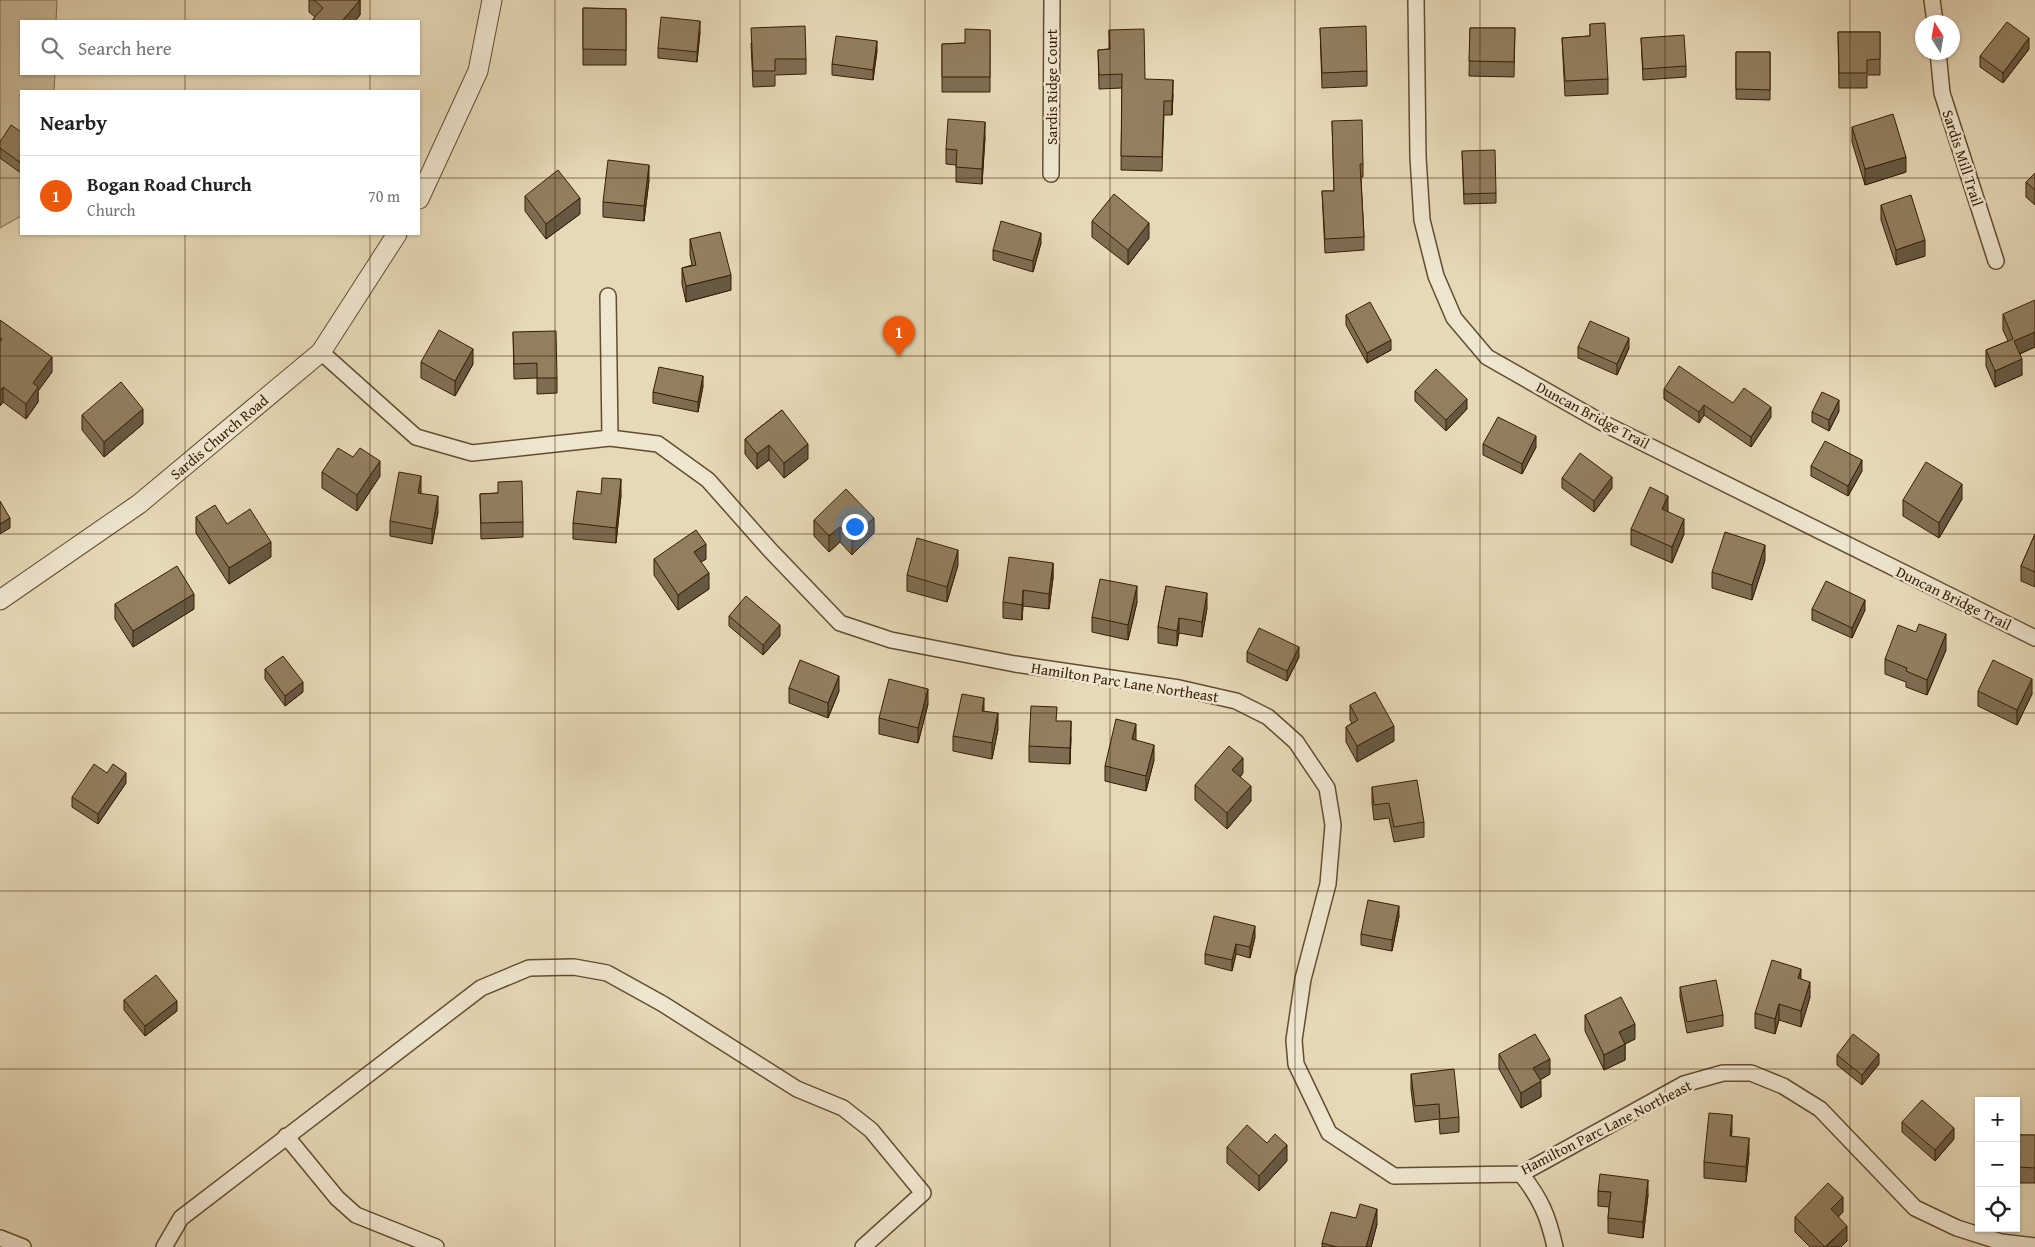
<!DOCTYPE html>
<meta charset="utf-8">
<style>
:root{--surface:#fff;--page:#f2f2f2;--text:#202124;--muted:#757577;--line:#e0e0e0;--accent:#ea580c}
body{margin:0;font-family:"Gentium Book Plus",serif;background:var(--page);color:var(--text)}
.controls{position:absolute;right:15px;bottom:15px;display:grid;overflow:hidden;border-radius:0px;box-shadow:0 1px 4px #0004}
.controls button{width:45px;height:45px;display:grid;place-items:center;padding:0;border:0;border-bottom:1px solid var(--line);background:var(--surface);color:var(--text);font:25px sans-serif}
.compass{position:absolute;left:1915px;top:15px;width:45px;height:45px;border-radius:50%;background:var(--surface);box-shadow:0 1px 4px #0004;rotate:349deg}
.you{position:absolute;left:854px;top:526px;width:18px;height:18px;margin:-12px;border:4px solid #fff;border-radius:50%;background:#1a73e8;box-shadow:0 0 0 8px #1a73e833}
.badge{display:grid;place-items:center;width:32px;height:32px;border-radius:50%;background:var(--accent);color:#fff;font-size:16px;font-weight:700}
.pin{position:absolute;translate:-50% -41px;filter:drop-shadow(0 1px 2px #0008)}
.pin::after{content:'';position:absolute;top:26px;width:18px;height:15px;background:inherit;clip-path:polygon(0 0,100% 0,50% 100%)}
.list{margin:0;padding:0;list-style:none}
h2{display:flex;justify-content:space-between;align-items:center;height:65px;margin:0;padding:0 20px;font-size:21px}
h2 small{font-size:16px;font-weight:400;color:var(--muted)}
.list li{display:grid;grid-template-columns:32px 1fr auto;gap:15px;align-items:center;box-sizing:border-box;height:80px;padding:0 20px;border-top:1px solid var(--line)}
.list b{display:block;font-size:19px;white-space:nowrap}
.list p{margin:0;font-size:16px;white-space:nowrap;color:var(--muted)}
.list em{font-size:16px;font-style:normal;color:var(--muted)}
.icon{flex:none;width:28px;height:28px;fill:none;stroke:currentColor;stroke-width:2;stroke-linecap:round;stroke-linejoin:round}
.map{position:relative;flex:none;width:2035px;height:1247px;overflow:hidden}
.search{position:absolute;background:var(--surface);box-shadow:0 1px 4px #0004;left:20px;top:20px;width:400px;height:55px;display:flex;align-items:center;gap:12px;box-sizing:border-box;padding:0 18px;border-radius:0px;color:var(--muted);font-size:19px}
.panel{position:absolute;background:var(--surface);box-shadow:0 1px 4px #0004;left:20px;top:90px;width:400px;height:145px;border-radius:0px}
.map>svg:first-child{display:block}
</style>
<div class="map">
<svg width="2035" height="1247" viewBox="0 0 2035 1247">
<rect width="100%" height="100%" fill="#e6d9b7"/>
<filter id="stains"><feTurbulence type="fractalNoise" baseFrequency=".004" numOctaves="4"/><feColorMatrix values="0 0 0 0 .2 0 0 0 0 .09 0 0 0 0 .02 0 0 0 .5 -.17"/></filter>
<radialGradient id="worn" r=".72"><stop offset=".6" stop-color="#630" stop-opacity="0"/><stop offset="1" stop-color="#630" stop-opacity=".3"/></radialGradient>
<path fill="#c8b998" stroke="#806c4c" d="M0,0H57L56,21H21V74H55L54,91H21V216L0,228Z"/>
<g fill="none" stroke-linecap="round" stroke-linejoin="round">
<defs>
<path id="minor" d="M1416,0L1418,157L1422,220L1436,276L1454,318L1487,357L1603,423L2035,638
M1932,0L1935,22
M1938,52L1942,93L1996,261
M1051,174L1052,0
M608,296L610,438
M321,352L416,437L472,453L610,438L658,444L708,480L770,550L840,623L891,640L1015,664L1179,688L1236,701L1268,717L1296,742L1327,788L1333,825L1328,884L1303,979L1294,1040L1296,1064L1329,1133L1394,1176L1521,1174L1684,1084L1723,1073H1751L1783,1086L1820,1109L1915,1208L1957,1228L2001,1242L2035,1246
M286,1136L337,1198L356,1215L436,1247
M1521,1174C1541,1199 1548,1216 1555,1247
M0,1238L23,1247
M164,1247L181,1218L481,988L529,968L574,967L607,973L663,1004L797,1089L843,1108L871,1130L923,1193L863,1247"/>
<path id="tertiary" d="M419,199L478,71L492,0
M0,600L139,504L321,352L397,234"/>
</defs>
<use href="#minor" stroke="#634d2e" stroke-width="18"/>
<use href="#tertiary" stroke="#634d2e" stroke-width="21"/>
<use href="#minor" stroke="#efe6d0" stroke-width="15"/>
<use href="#tertiary" stroke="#efe6d0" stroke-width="19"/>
</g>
<path fill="#7e6d53" stroke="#371e01" d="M309,0H360V15L355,21H313V19L315,17L309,12Z
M583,8L626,9V65H583Z
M1590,24L1608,79V94L1565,96L1562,38L1590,36Z
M1320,28L1367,71V86L1322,88Z
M1470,28H1515L1514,77L1469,76Z
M990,30V92H942V44L965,43Z
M1109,30L1145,79L1173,94L1172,115H1164L1162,171L1121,170L1122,88L1099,89L1098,50L1109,49Z
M700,32L697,62L658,58V48Z
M1838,32H1880V75H1867V88H1839Z
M1641,38L1686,66V77L1643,80Z
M751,43L806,59V74L775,75V86L753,87Z
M2029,49L2003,83L1980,67V56Z
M877,51L873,80L832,75V64Z
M1736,52H1770V100L1736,99Z
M1332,121L1363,164V177H1361L1364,237V250L1325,253L1322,191H1334Z
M1852,127L1906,172L1865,185L1852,142Z
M21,132V173L0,158V142Z
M985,137L982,184L956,182V165L946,164V149Z
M1462,151L1496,193V203L1464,204Z
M2035,173V205L2026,197V182Z
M649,180L644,221L603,217V202Z
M525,196L580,214L546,239L525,211Z
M1881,205L1925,256L1896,265L1881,220Z
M1092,221L1149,238L1128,265L1092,237Z
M690,239L731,290L686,302L682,284V268L692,265L690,255Z
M1041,243L1033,272L993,260V250Z
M2003,314L2035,347L2020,354L2022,375L1995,387L1986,366V350L2008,341L2003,330Z
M1346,315L1391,350L1367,363L1346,325Z
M0,320L52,372L38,391V402L26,419L3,402L0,406Z
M513,332L557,378V393L537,394V378L514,379Z
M1578,347L1629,348L1617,375L1578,358Z
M421,362L473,364L455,396L421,378Z
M703,386L698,412L653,403V392Z
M1664,389L1733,403L1771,417L1751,447L1704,415L1699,423L1664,399Z
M1415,391L1467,409L1446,431L1415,401Z
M782,410L808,459L784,478L769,460L757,469L745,454V439Z
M1839,411L1829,431L1812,422V412Z
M82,415L143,424L104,457L82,430Z
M1483,444L1536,447L1522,474L1483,455Z
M1811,466L1862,471L1848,496L1811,476Z
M322,472L380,476L357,511L322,488Z
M1562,478L1612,488L1594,512L1562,488Z
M421,491V493L438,512L432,544L390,536V521Z
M498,493L523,522V537L481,539L480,494Z
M601,494L621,495L616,543L573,539V523Z
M1962,499L1939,538L1903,516V500Z
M1668,511V512L1684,534L1672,563L1631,545V529Z
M196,517L227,524L271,557L229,584L196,533Z
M814,520L874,533L852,555L840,542L829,552L814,536Z
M2035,534V587L2021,581V566Z
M654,559H706L701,562L709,589L678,610L654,575Z
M1765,560L1752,600L1712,588V572Z
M1053,563V578L1049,609L1023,606L1022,620L1003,618V602Z
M958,565L947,602L907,591V575Z
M1166,586L1207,608L1202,637L1179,633L1177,646L1158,643V627Z
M1137,602L1128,640L1092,632V617Z
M115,604L194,609L133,647L115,619Z
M1812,609L1865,610L1852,638L1812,620Z
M729,616L780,636L763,655L729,626Z
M1946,650L1927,695L1906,687V682L1885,674V659Z
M1247,652L1299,657L1287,681L1247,662Z
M265,669L303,692L285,706L265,679Z
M789,688L839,691L828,718L789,703Z
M1978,691L2032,694L2017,725L1978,706Z
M928,704L918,743L879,734V718Z
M1350,705L1394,741L1357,762L1346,742V727L1352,723L1350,720Z
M1057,721L1071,737L1070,764L1029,762V746Z
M998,729L992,759L953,751V736Z
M1136,740L1154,760L1146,791L1105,781V766Z
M107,773L126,783L98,824L72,807V797Z
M1243,773L1240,777L1251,801L1227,829L1195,800V785Z
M1372,787L1424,822V837L1394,842L1389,818L1374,820L1372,803Z
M1399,916L1392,951L1361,945V934Z
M1255,937L1250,958L1236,954L1232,971L1205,964V954Z
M1801,979L1810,997L1801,1027L1779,1020L1775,1034L1755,1028V1013Z
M1680,987L1723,1015V1026L1687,1033L1680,997Z
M124,1000L177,1011L145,1036L124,1010Z
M1585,1015L1635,1039L1625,1044V1060L1604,1070L1585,1031Z
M1499,1054L1550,1074L1540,1080L1541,1097L1521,1108L1499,1069Z
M1837,1055L1879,1064L1862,1085L1837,1065Z
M1411,1074L1459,1117V1132L1440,1134L1439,1119L1415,1122L1411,1089Z
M1902,1122L1954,1139L1935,1161L1902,1132Z
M1732,1131L1731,1136L1749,1153L1746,1182L1704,1178V1162Z
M2016,1135H2035V1183H2019V1199H2016Z
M1267,1143L1287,1161L1259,1191L1227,1163V1147Z
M1598,1191L1648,1195L1643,1238L1608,1233V1218L1609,1207L1598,1206Z
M1843,1212L1838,1217L1847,1241L1841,1247H1810L1795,1232V1217Z
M1356,1218L1377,1224L1371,1247H1322V1243Z"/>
<path fill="#665943" stroke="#371e01" d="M360,0V15L355,21H342Z
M700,21V32L697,62V52Z
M2029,38V49L2003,83V73Z
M877,41V51L873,80V70Z
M1173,80V94L1172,115V101Z
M985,122V137L982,184V169Z
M1906,157V172L1865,185V169Z
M649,165V180L644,221V206Z
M580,198V214L546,239V224Z
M1149,223V238L1128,265V250Z
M1041,233V243L1033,272V261Z
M1925,240V256L1896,265V250Z
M731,275V290L686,302V286Z
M2035,332V347L2014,356V341Z
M1629,338V348L1617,375V364Z
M1391,340V350L1367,363V353Z
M473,349V364L455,396V381Z
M52,357V372L38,391V402L26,419V404L33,383Z
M2022,359V375L1995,387V371Z
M703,376V386L698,412V402Z
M3,387V402L0,406V391Z
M1467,399V409L1446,431V420Z
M1839,400V411L1829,431V420Z
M1704,405V415L1699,423V412Z
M1771,407V417L1751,447V437Z
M143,409V424L104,457V442Z
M1536,436V447L1522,474V464Z
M808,444V459L784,478V463Z
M769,445V460L757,469V454Z
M1862,460V471L1848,496V486Z
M380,461V476L357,511V495Z
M421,476V491L418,508V493Z
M1612,477V488L1594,512V501Z
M621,479V495L616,543V528Z
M1962,484V499L1939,538V523Z
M438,496V512L432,544V529Z
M1668,496V511L1662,525V509Z
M10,518V528L0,534V524Z
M874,518V533L852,555V539Z
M1684,519V534L1672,563V547Z
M840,527V542L829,552V536Z
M271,542V557L229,584V568Z
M706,544V559L694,567V552Z
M1765,545V560L1752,600V585Z
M958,550V565L947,602V587Z
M1053,563V578L1049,609V594Z
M709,573V589L678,610V595Z
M1137,586V602L1128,640V625Z
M1023,590V606L1022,620V605Z
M1207,593V608L1202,637V622Z
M194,594V609L133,647V631Z
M1865,600V610L1852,638V628Z
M1179,618V633L1177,646V631Z
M780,625V636L763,655V645Z
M1946,634V650L1927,695V680Z
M1299,647V657L1287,681V671Z
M839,676V691L828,718V703Z
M2032,679V694L2017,725V710Z
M303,682V692L285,706V696Z
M928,689V704L918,743V728Z
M984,698V713L982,711Z
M998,713V729L992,759V743Z
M1071,721V737L1070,764V748Z
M1136,724V740L1132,755V739Z
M1394,726V741L1357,762V746Z
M1154,745V760L1146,791V776Z
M1243,758V773L1232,785V770Z
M126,773V783L98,824V814Z
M1251,786V801L1227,829V813Z
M1399,906V916L1392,951V940Z
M1255,926V937L1250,958V947Z
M1236,944V954L1232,971V960Z
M1801,969V984L1798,978Z
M1810,982V997L1801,1027V1011Z
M177,1001V1011L145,1036V1026Z
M1779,1004V1020L1775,1034V1019Z
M1635,1024V1039L1619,1047V1032Z
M1625,1044V1060L1604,1070V1055Z
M1879,1054V1064L1862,1085V1075Z
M1550,1059V1074L1533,1084V1068Z
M1541,1081V1097L1521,1108V1093Z
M1732,1115V1131L1730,1151V1136Z
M1954,1128V1139L1935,1161V1150Z
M1749,1138V1153L1746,1182V1167Z
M1287,1145V1161L1259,1191V1176Z
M1648,1180V1195L1643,1238V1222Z
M1843,1197V1212L1831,1225V1209Z
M1377,1209V1224L1371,1247H1366Z
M1847,1226V1241L1841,1247H1826Z"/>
<path fill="#927f60" stroke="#371e01" d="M314,0H360L342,21H316L313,19L323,8Z
M583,8L626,9V50L583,49Z
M661,17L700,21L697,52L658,48Z
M2007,22L2029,38L2003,73L1980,56Z
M1605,23L1608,79L1565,81L1562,38L1590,36V24Z
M805,26L806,59H775V71H753L751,28Z
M1366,26L1367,71L1322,73L1320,28Z
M1470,28H1515L1514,62L1469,61Z
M965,29L990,30V77H942V44L965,43Z
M1144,29L1145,79L1173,80L1172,101H1164L1162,157L1121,156L1122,74L1099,75L1098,50L1110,49L1109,30Z
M1838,32H1880V59L1867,60V73H1839Z
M1684,35L1686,66L1643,69L1641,38Z
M836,36L877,41L873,70L832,64Z
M1736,52H1770V90L1736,89Z
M1893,114L1906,157L1865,169L1852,127Z
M948,119L985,122L982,169L956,167L957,150L946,149Z
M1362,120L1363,164H1360L1364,237L1325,239L1322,191H1334L1332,121Z
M11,125L21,132V163L0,148V142Z
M1495,150L1496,193L1464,194L1462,151Z
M608,160L649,165L644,206L603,202Z
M558,170L580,198L546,224L525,196Z
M2035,173V190L2026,182Z
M1114,194L1149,223L1128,250L1092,221Z
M1911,195L1925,240L1896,250L1881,205Z
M1001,221L1041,233L1033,261L993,250Z
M720,232L731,275L686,286L682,268L696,265L690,239Z
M2035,300V332L2014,341L2022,359L1995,371L1986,350L2013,339L2003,314Z
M1370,302L1391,340L1367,353L1346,315Z
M0,320L52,357L33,383L38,387L26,404L3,387L0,391V342L2,339L0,338Z
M1590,321L1629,338L1617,364L1578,347Z
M439,330L473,349L455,381L421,362Z
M556,331L557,378H537V363L514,364L513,332Z
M1679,366L1733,403L1744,388L1771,407L1751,437L1704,405L1699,412L1664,389Z
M659,367L703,376L698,402L653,392Z
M1436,369L1467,399L1446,420L1415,391Z
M121,382L143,409L104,442L82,415Z
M1822,392L1839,400L1829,420L1812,412Z
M782,410L808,444L784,463L769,445L757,454L745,439Z
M1498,417L1536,436L1522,464L1483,444Z
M1825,441L1862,460L1848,486L1811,466Z
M338,448L353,457L360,448L380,461L357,495L322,472Z
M1580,453L1612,477L1594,501L1562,478Z
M1926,462L1962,484L1939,523L1903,500Z
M399,472L421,476L418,493L438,496L432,529L390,521Z
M602,478L621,479L616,528L573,523L577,491L601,494Z
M522,481L523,522L481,523L480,494L498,493V482Z
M1650,487L1668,496L1662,509L1684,519L1672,547L1631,529Z
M846,489L874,518L852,539L840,527L829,536L814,520Z
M0,501L10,518L0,524Z
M215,505L227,524L250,509L271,542L229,568L196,517Z
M696,530L706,544L694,552L709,573L678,595L654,559Z
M1725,532L1765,545L1752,585L1712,572Z
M2035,534V572L2021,566Z
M917,538L958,550L947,587L907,575Z
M1009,557L1053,563L1049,594L1023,590L1022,605L1003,602Z
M177,566L194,594L133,631L115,604Z
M1100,579L1137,586L1128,625L1092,617Z
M1826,581L1865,600L1852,628L1812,609Z
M1166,586L1207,593L1202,622L1179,618L1177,631L1158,627Z
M746,596L780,625L763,645L729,616Z
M1919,624L1946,634L1927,680L1906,671L1907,668L1885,659L1898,625L1916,632Z
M1259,628L1299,647L1287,671L1247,652Z
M283,656L303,682L285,696L265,669Z
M800,660L839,676L828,703L789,688Z
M1993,660L2032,679L2017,710L1978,691Z
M889,679L928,689L918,728L879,718Z
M1375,692L1394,726L1357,746L1346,727L1358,720L1350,705Z
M962,694L984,698L982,711L998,713L992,743L953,736Z
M1031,706L1057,707L1056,721H1071L1070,748L1029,746Z
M1116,719L1136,724L1132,739L1154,745L1146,776L1105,766Z
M1229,746L1243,758L1232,770L1251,786L1227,813L1195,785Z
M94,764L107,773L113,764L126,773L98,814L72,797Z
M1417,780L1424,822L1394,827L1389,803L1374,805L1372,787Z
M1368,900L1399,906L1392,940L1361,934Z
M1214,916L1255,926L1250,947L1236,944L1232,960L1205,954Z
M1772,960L1801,969L1798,978L1810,982L1801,1011L1779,1004L1775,1019L1755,1013Z
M156,975L177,1001L145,1026L124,1000Z
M1716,980L1723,1015L1687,1022L1680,987Z
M1621,997L1635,1024L1619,1032L1625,1044L1604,1055L1585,1015Z
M1535,1034L1550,1059L1533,1068L1541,1081L1521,1093L1499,1054Z
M1853,1034L1879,1054L1862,1075L1837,1055Z
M1454,1069L1459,1117L1440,1119L1439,1104L1415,1106L1411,1074Z
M1922,1100L1954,1128L1935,1150L1902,1122Z
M1709,1113L1732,1115L1730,1136L1749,1138L1746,1167L1704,1162Z
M1247,1125L1267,1143L1275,1134L1287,1145L1259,1176L1227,1147Z
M2016,1135H2035V1168L2019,1167V1184H2016Z
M1600,1174L1648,1180L1643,1222L1608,1218L1611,1192L1598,1191Z
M1828,1183L1843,1197L1831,1209L1847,1226L1825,1247L1795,1217Z
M1360,1204L1377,1209L1366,1247H1337L1322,1243L1331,1212L1356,1218Z"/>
<path fill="none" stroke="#371e01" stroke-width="1" stroke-opacity="0.55" d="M185,0V21M370,0V21M555,0V1247M740,0V1247M925,0V1247M1110,0V1247M1295,0V1247M1480,0V1247M1665,0V1247M1850,0V1247M185,74V91M370,74V91M0,178H21M419,178H2035M185,234V1247M370,234V1247M0,356H2035M0,534H2035M0,713H2035M0,891H2035M0,1069H2035"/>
<g text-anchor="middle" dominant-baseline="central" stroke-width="5" stroke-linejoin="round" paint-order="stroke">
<g font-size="15" fill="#371e01" stroke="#efe6d0">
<text transform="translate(1051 87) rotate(-90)">Sardis Ridge Court</text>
<text transform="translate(1963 158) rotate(72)">Sardis Mill Trail</text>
<text transform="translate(1593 415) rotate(28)">Duncan Bridge Trail</text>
<text transform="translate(219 437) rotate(-40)">Sardis Church Road</text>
<text transform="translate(1954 598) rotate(26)">Duncan Bridge Trail</text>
<text transform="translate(1125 682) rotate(9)">Hamilton Parc Lane Northeast</text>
<text transform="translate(1606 1127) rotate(-27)">Hamilton Parc Lane Northeast</text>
</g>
</g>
<rect width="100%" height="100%" filter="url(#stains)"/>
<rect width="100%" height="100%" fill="url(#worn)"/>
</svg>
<div class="controls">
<button>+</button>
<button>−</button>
<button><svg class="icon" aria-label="locate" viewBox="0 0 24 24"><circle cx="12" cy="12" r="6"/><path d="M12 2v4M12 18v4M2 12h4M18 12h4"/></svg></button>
</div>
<svg class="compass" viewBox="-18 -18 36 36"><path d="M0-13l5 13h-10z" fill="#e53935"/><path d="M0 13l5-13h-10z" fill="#757577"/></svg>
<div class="you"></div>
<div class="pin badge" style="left:899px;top:357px">1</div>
<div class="search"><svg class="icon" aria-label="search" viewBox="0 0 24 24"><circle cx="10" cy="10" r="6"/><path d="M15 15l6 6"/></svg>Search here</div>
<section class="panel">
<h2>Nearby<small></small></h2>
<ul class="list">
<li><span class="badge">1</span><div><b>Bogan Road Church</b><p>Church</p></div><em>70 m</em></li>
</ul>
</section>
</div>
